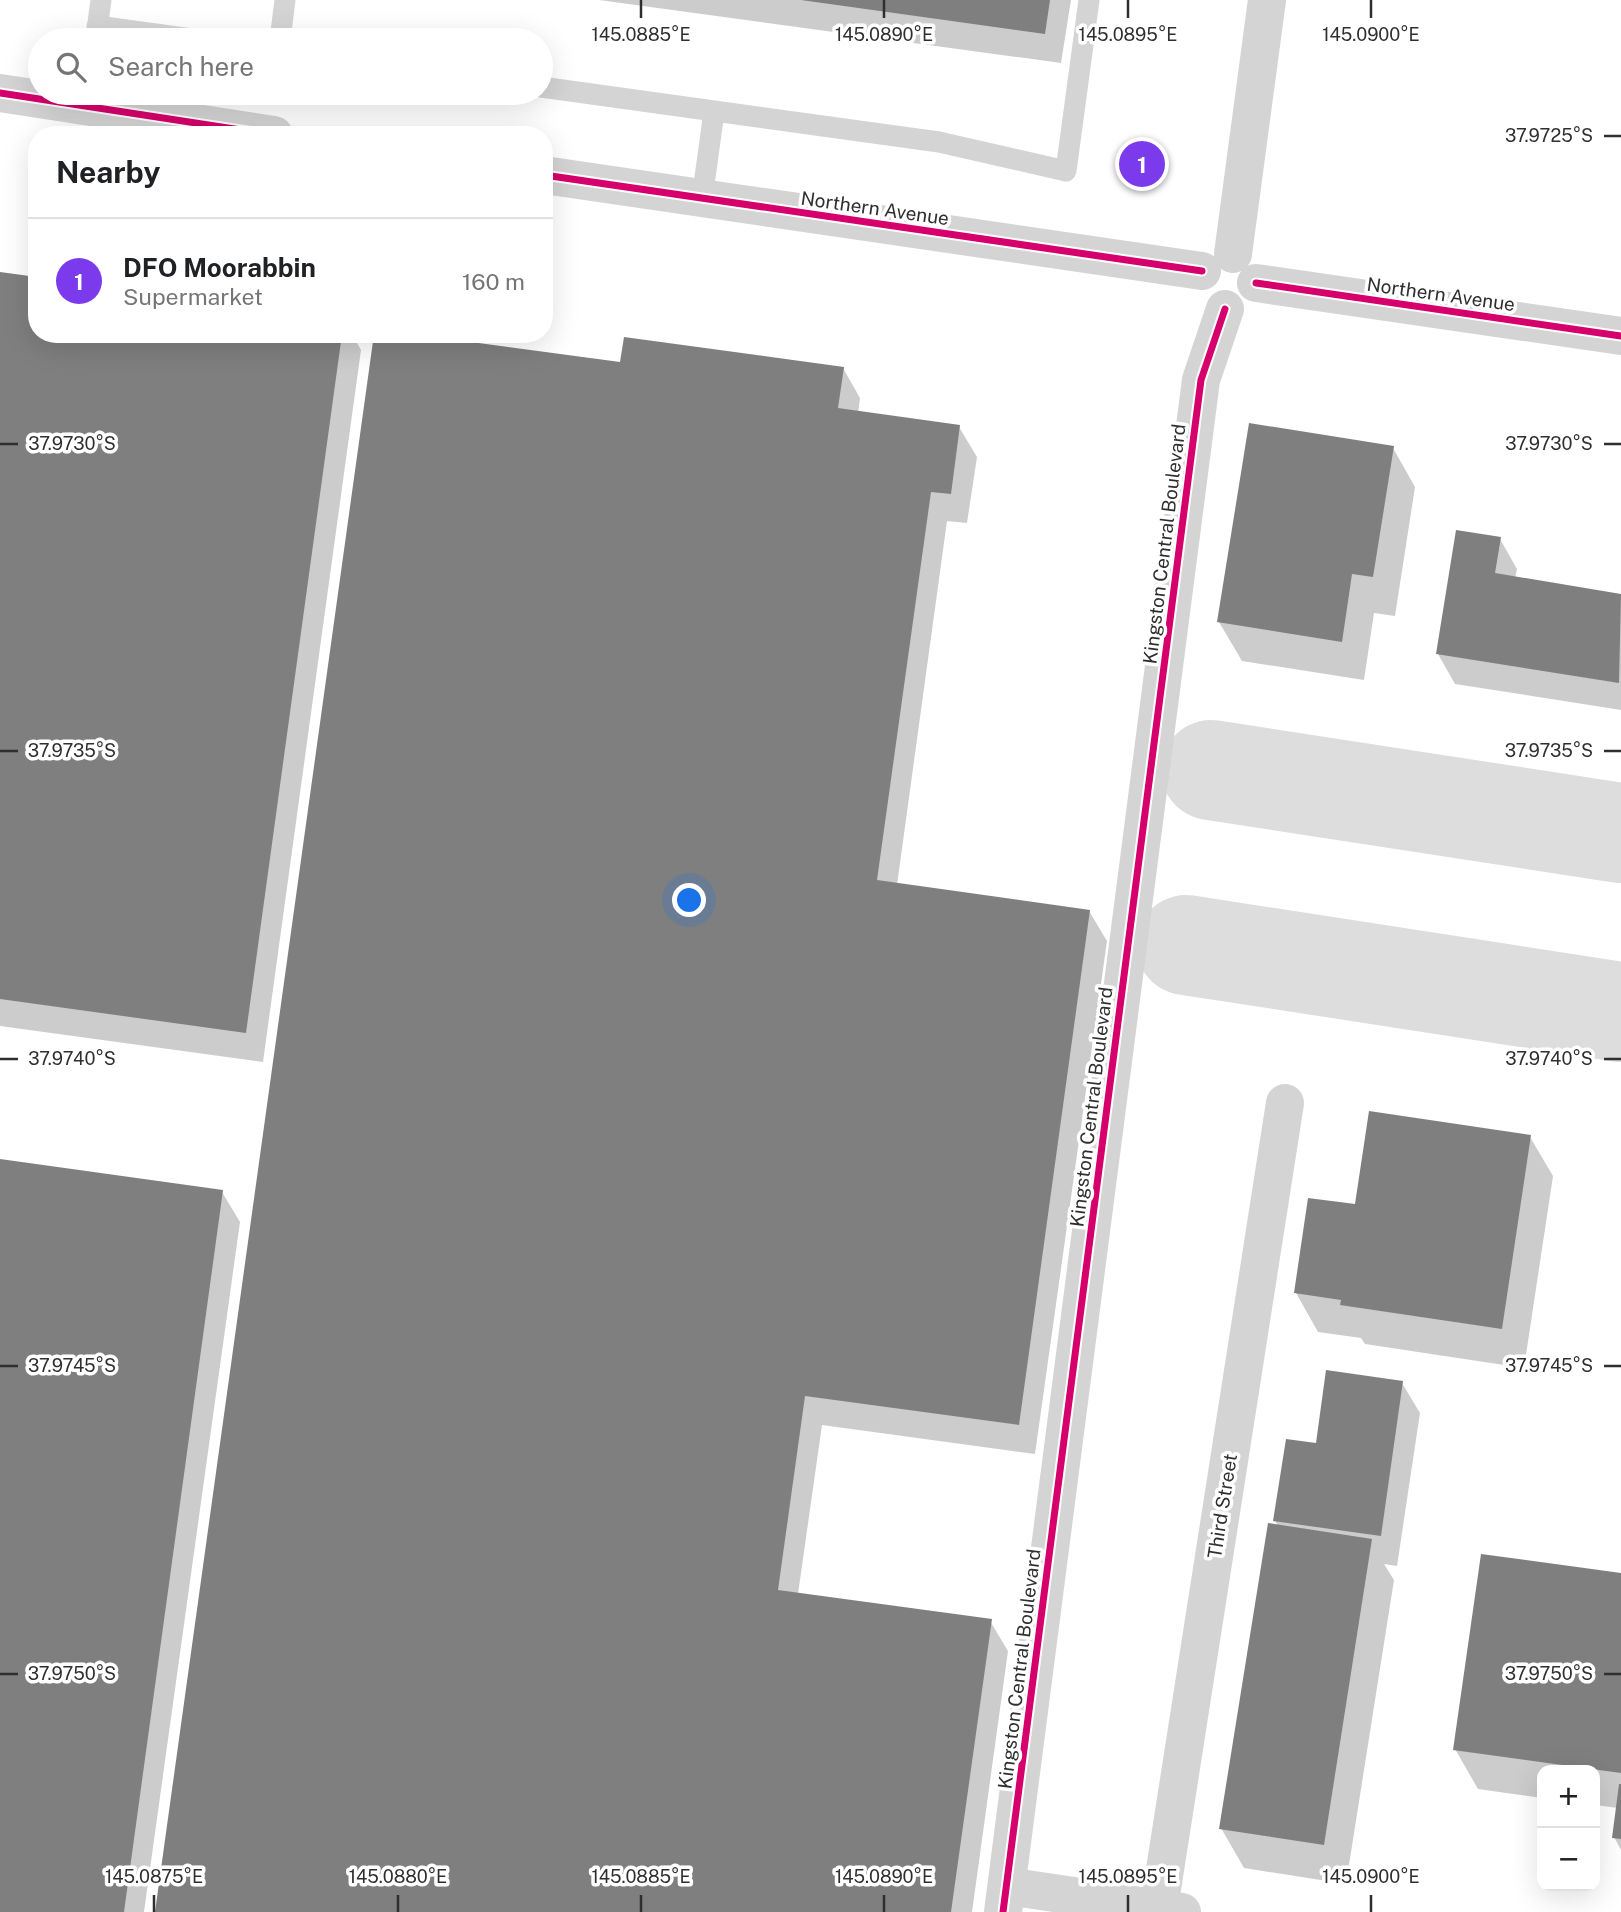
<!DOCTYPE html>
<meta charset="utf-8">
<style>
:root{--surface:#fff;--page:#f6f6f6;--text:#202124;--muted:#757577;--line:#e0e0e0;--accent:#7c3aed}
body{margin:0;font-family:"Public Sans",sans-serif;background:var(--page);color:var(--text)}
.controls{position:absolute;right:21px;bottom:21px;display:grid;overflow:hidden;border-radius:14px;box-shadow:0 7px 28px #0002}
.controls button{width:63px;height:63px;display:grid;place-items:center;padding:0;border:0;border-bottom:2px solid var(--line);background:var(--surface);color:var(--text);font:35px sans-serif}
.you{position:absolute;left:690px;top:901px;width:24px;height:24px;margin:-18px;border:5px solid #fff;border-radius:50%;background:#1a73e8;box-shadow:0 0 0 10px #1a73e833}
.badge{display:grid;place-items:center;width:46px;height:46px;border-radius:50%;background:var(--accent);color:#fff;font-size:23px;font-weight:700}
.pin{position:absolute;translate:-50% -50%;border:4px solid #fff;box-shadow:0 2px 7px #0006}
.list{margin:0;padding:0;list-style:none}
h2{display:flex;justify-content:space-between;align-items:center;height:91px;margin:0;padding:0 28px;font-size:30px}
h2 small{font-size:23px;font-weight:400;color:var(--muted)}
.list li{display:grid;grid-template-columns:46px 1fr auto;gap:21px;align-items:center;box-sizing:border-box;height:126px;padding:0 28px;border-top:2px solid var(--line)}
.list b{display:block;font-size:26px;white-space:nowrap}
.list p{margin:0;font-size:23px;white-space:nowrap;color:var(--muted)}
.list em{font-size:23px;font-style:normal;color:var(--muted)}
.icon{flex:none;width:38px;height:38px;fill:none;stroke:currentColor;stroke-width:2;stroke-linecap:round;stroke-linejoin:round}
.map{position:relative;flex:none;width:1621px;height:1912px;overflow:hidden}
.search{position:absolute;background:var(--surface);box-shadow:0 7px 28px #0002;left:28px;top:28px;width:525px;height:77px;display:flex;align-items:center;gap:18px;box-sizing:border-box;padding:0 24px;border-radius:38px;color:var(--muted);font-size:26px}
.panel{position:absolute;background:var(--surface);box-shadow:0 7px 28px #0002;left:28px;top:126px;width:525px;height:217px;border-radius:28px}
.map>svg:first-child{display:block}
</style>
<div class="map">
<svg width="1621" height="1912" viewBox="0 0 1621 1912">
<rect width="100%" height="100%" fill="#fff"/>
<path fill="#0003" d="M599,0H1071L1061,63Z
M0,273L37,334H352L361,350L263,1062L0,1026Z
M622,364L843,368L860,398L858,413L959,427L977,457L967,523L947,521L897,885L1089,911L1107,941L1035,1454L822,1425L798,1594L990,1621L1008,1651L972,1912H156Z
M1393,448L1415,487L1395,616L1374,613L1364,680L1242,661L1219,622Z
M1500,539L1517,569L1515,578L1621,595V710L1455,684L1438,654Z
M1530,1137L1553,1176L1524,1368L1365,1344L1361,1338L1318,1332L1296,1293Z
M0,1161L222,1192L240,1222L144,1912H0Z
M1402,1383L1420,1413L1397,1566L1384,1564L1394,1580L1346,1884L1244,1868L1221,1828L1278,1526L1275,1521L1317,1445Z
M1621,1575V1850L1614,1837L1618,1808L1595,1805V1770H1542V1798L1478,1789L1455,1749Z"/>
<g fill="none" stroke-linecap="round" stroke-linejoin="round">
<path stroke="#ddd" stroke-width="100" d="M1211,770L1621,833
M1186,945L1621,1012"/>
</g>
<path fill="#7f7f7f" d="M801,0H1050L1045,34Z
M0,272L37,277V334H342L246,1033L0,999Z
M374,334H412L620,362L624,337L844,367L838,408L960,425L951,494L931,492L877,880L1090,910L1019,1425L805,1396L778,1590L992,1619L951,1912H155Z
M1249,423L1394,446L1373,577L1352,574L1342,642L1217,622Z
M1456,530L1501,537L1495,573L1621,594L1619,683L1436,654Z
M1369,1111L1531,1135L1502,1329L1340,1305L1341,1300L1294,1293L1308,1198L1355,1204Z
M0,1159L223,1190L124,1912H0Z
M1326,1370L1403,1381L1381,1536L1273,1521L1286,1439L1316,1443Z
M1268,1523L1372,1539L1324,1845L1219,1829Z
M1481,1554L1621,1573V1773L1453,1750Z
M1619,1784H1621V1839L1612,1838Z"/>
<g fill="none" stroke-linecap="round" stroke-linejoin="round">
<path stroke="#d4d4d4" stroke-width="21" d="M97,26L199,40
M96,38L101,0
M280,40L285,0
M541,87L939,142L1066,171L1089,0
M702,199L714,112"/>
<path stroke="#d4d4d4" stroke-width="38" d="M0,93L274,135
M544,175L1202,271
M1233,254L1267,0
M1256,283L1621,336
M1007,1886L1182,1912
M1159,1908L1285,1103
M1003,1912L1201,380L1225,309"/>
<defs>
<path id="cycleway" d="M0,93L274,135
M544,175L1202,271
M1256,283L1621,336
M1003,1912L1201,380L1225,309"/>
</defs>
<use href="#cycleway" stroke="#fff" stroke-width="11"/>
<use href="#cycleway" stroke="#d6006c" stroke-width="7"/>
</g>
<path fill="none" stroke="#2f2f2f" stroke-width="2.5" d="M641,0V18M884,0V18M1128,0V18M1371,0V18M1604,136H1621M0,444H18M1604,444H1621M0,751H18M1604,751H1621M0,1059H18M1604,1059H1621M0,1366H18M1604,1366H1621M0,1674H18M1604,1674H1621M154,1895V1912M398,1895V1912M641,1895V1912M884,1895V1912M1128,1895V1912M1371,1895V1912"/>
<g text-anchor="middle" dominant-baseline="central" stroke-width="7" stroke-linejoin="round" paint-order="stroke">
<g font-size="19" fill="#2f2f2f" stroke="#fff">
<text transform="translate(875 208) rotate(8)">Northern Avenue</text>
<text transform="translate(1441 294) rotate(8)">Northern Avenue</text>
<text transform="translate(1164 544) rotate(-83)">Kingston Central Boulevard</text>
<text transform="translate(1091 1107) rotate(-83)">Kingston Central Boulevard</text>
<text transform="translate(1222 1506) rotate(-81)">Third Street</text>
<text transform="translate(1019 1669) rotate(-83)">Kingston Central Boulevard</text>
</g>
</g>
<g font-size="18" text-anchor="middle" fill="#2f2f2f" stroke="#fff" stroke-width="7" stroke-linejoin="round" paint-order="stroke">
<text x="641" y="41">145.0885°E</text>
<text x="884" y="41">145.0890°E</text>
<text x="1128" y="41">145.0895°E</text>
<text x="1371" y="41">145.0900°E</text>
<text x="1549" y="142">37.9725°S</text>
<text x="72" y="450">37.9730°S</text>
<text x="1549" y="450">37.9730°S</text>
<text x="72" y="757">37.9735°S</text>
<text x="1549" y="757">37.9735°S</text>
<text x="72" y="1065">37.9740°S</text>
<text x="1549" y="1065">37.9740°S</text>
<text x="72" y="1372">37.9745°S</text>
<text x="1549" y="1372">37.9745°S</text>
<text x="72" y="1680">37.9750°S</text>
<text x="1549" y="1680">37.9750°S</text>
<text x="154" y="1883">145.0875°E</text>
<text x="398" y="1883">145.0880°E</text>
<text x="641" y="1883">145.0885°E</text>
<text x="884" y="1883">145.0890°E</text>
<text x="1128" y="1883">145.0895°E</text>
<text x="1371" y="1883">145.0900°E</text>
</g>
</svg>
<div class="controls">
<button>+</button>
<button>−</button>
</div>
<div class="you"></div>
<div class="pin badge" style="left:1142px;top:164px">1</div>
<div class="search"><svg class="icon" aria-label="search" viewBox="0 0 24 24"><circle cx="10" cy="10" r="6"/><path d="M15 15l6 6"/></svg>Search here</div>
<section class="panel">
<h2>Nearby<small></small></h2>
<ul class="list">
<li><span class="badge">1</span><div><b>DFO Moorabbin</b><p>Supermarket</p></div><em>160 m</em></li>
</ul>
</section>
</div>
